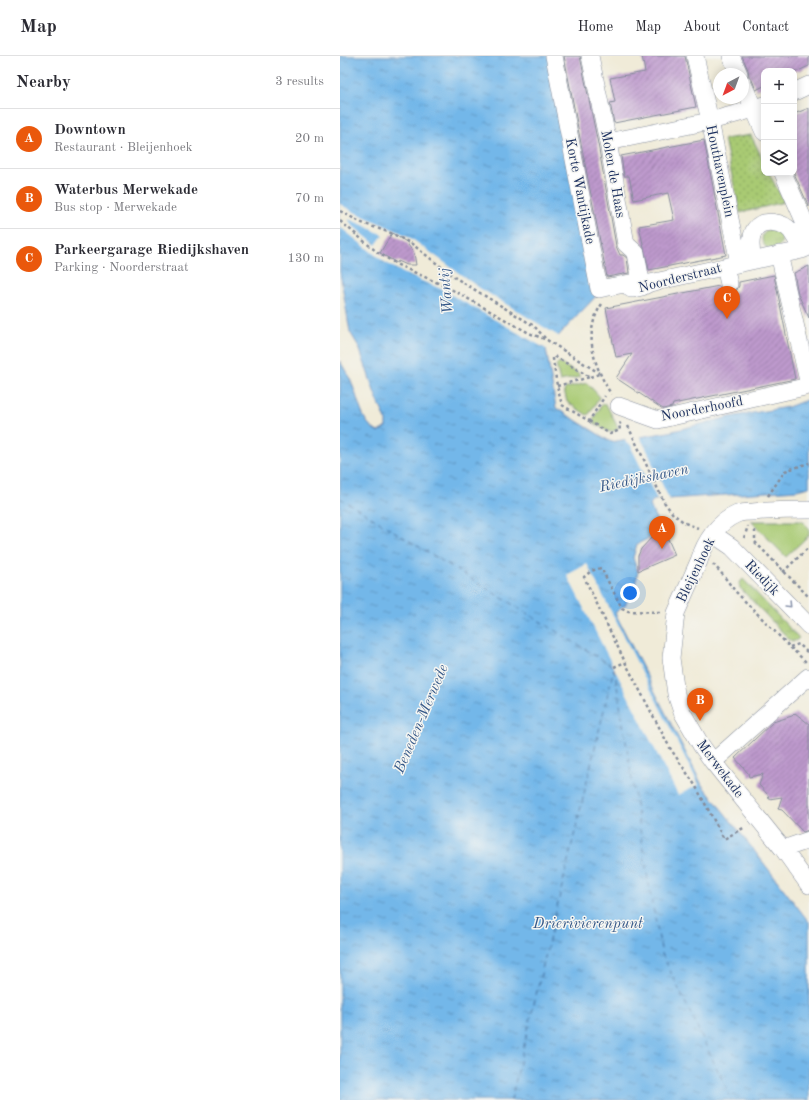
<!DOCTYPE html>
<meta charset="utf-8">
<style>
:root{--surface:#fff;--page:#f7f7f7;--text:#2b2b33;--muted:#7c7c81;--line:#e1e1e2;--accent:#ea580c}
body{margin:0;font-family:"Old Standard TT",serif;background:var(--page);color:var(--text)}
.controls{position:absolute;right:12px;top:12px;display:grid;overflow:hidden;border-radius:8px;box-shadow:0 2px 10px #0003}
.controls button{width:36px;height:36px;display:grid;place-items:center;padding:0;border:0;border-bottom:1px solid var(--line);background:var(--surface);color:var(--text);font:20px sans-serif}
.compass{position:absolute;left:373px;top:12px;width:36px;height:36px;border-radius:50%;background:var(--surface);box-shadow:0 2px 10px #0003;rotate:221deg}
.you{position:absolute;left:290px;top:537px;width:14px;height:14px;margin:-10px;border:3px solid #fff;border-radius:50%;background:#1a73e8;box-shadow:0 0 0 6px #1a73e833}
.badge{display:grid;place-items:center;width:26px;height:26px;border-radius:50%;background:var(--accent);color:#fff;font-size:13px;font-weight:700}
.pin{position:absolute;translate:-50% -33px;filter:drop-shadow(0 1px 2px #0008)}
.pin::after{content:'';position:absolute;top:21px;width:14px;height:12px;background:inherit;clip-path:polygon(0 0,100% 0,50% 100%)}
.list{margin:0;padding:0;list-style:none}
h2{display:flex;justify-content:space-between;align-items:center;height:52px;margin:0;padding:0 16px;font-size:17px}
h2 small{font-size:13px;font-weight:400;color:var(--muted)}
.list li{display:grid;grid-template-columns:26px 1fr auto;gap:12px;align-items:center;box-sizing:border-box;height:60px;padding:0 16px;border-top:1px solid var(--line)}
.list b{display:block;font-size:15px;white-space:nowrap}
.list p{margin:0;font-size:13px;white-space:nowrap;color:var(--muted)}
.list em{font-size:13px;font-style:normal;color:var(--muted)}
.icon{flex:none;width:22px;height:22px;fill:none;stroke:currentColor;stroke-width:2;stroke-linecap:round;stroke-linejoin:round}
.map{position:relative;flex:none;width:469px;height:1044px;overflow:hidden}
header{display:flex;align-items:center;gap:24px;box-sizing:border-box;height:56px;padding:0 20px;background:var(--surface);border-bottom:1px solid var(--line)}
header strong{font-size:19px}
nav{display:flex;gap:22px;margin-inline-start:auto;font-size:14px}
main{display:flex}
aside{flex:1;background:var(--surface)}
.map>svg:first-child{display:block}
</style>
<header>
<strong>Map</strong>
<nav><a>Home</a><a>Map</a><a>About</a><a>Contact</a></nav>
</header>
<main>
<aside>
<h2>Nearby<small>3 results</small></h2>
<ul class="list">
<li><span class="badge">A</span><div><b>Downtown</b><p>Restaurant · Bleijenhoek</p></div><em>20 m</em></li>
<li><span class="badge">B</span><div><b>Waterbus Merwekade</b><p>Bus stop · Merwekade</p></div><em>70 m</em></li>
<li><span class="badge">C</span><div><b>Parkeergarage Riedijkshaven</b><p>Parking · Noorderstraat</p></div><em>130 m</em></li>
</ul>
</aside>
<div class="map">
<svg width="469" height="1044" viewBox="0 0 469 1044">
<defs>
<pattern id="grass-tufts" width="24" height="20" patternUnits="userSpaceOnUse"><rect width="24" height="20" fill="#a9ca73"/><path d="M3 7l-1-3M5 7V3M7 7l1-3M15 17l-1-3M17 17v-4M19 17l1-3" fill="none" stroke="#89a462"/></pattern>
<pattern id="park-dots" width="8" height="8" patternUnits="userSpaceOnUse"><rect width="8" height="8" fill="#a9ca73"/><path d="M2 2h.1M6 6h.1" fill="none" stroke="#89a462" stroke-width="1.8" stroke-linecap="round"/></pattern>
<pattern id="water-ripples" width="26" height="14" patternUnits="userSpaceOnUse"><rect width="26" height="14" fill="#73b7e9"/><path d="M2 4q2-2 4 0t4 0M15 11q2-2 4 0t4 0" fill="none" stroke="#5e95c0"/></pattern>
<pattern id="building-hatch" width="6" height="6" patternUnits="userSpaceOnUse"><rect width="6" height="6" fill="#bd99cc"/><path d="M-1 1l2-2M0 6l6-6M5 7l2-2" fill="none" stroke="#997da9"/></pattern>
</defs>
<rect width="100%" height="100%" fill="#f6f6f2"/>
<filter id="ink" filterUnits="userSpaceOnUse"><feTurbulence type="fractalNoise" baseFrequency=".025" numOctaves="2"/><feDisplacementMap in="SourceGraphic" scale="8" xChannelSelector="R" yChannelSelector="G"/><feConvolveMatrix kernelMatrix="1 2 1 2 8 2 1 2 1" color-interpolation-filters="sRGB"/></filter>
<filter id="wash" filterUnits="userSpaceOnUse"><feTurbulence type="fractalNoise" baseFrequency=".012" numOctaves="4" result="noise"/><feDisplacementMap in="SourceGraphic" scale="16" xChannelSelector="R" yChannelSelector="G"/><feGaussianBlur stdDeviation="0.9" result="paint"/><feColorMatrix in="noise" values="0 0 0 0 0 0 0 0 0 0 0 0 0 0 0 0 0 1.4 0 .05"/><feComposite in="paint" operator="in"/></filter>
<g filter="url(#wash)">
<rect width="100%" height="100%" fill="#f0ebd8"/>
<path fill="url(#grass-tufts)" stroke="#627c68" d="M422 183a10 10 0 1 1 20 0a10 10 0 1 1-20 0Z
M403,523L459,582C456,585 454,586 450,584L400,532L399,527Z"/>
<path fill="url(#park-dots)" stroke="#627c68" d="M411,79L424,106V117H429L444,146L400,157L384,83Z"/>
<path fill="#a9ca73" stroke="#627c68" d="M219,307L239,318L240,321L220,325L216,309Z
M247,327L260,341L249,358L247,359L227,346L224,334L226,332Z
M262,348H266L278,372L277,374L269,376L254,367L253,364Z
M411,465H462L469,472V479L446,501Z"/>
<path fill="url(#water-ripples)" stroke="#4773a4" d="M0,0H211L258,238L206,293L216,352L271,386L329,376L390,361L448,351L469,343V431L457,434L314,444L310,448L311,452L322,476L297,488L293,502L298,516L294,532L285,549L275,557L362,729L399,775L469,866V1044H0V305C5,314 11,323 14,333C20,349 22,367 38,376L46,371V364L35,338L19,291L10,276L0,216Z"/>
<path fill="#f0ebd8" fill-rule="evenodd" d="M0,148L12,155L68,180L138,231L220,281L208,294L101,233L63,217L43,205L0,171ZM8,163L23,169L43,179L36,189L13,170Z
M299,379L311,402L312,407L329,443L327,444L318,445L292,393L291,389L286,387L285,382Z
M247,508L359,729L338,739L227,519Z"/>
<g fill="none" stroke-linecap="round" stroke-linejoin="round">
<path stroke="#355888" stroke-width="1" stroke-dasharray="5 4" stroke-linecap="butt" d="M0,442L274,611L310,836L322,898L392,1044
M171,1044L274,612"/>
</g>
<g id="blocks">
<path fill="url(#building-hatch)" d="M224,0H240L258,88L276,190L280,199H283L287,202L289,217L267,221Z
M302,0H345L356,51L274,67L270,47L275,46L270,22L305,16Z
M402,0H469V10L458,15H424V30L416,34L412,24L409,20L408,14Z
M469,52V151L454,117V58Z
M364,84L386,199L309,214L299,170L334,164L328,137L294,144L289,120H284L281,100Z
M52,177L68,187V189L74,197L76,209H67L58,205L57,207L40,197Z
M469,210V262L458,238L454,217Z
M434,219L455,323L333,348L332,351L323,353L276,322L292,298L276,301L266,252L379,230L382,235L386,238H391L396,235L399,230V226Z
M323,476L326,483H328L335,499L298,515V500L301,493L312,481Z
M455,657L469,668V774L463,776L442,754L438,753L442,741L429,743L428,739L419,729L423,718L409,721L408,717L395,702L433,666L452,660Z"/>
</g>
</g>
<g filter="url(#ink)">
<use href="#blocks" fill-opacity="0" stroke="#868d9b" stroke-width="1"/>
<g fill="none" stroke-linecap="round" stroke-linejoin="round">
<defs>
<path id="minor" d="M214,0L259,233L290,227L291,233
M250,0L268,86L286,188L296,197L302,231
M355,0L370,65L399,207
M391,0L399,18
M403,28L424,76
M454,36L469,29
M268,86L370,65L414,53L424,49
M443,117L469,176
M439,198L469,329
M413,204C411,195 409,182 415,173C423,162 443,166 451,175C455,181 459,188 462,194
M385,211L389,228
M293,233L302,231L310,227L462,194L469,191
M279,350L318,364L469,330
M469,454C450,454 431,454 413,456C408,456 402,456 397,458C378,466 365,485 359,505L336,557L331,602L336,638L342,656L361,689L373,706L443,793L469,829
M373,478L392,491L469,570
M373,706L468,621L469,624
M443,793L469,784"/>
</defs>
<use href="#minor" stroke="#868d9b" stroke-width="18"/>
<path stroke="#868d9b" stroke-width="2.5" stroke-dasharray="3 3" stroke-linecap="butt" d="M0,155L22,167L51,177L72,188L114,221L194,270L205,282
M0,165L37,196L58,209L109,232L189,277L207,284L259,317
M262,248C242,277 254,310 271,338
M250,321L259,318
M217,330L250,321L214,300L213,303L217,330L222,349L249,365L265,340
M249,365L270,378L280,374L279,368L281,367
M288,370L324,446L333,458L345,467L358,472
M428,440L445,415L469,407
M415,474V486L469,541
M404,482L408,470
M373,508L383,519L395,535L450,591L466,606
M443,516L469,491
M320,556L288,555L282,552L261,512L251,515L244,521L285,606L330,692L355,729L384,783L405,771
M450,591L459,588L469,598
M274,611L285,606"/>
<use href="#minor" stroke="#fff" stroke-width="17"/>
</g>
<defs><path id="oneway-chevron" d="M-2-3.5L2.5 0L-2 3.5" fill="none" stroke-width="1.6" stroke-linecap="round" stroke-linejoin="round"/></defs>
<use stroke="#8d97ae" href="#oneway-chevron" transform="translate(449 549) rotate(46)"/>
</g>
<g text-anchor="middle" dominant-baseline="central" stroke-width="3" stroke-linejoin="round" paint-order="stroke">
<g font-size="14" fill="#1b2f5e" stroke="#f6f6f2">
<text transform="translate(380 115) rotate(78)">Houthavenplein</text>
<text transform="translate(273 118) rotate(80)">Molen de Haas</text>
<text transform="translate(240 135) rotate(79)">Korte Wantijkade</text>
<text transform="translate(340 222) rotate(-14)">Noorderstraat</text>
<text transform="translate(362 353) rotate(-11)">Noorderhoofd</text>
<text transform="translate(356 514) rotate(-64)">Bleijenhoek</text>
<text transform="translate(422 522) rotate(46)">Riedijk</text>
<text transform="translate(380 713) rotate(53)">Merwekade</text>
</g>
<g font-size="15" font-style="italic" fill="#355888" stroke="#f6f6f2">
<text transform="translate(107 235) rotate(-95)">Wantij</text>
<text transform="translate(304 423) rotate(-12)">Riedijkshaven</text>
<text transform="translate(82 663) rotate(-67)">Beneden-Merwede</text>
<text x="248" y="868">Drierivierenpunt</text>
</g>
</g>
</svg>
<div class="controls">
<button>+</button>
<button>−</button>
<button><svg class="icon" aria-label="layers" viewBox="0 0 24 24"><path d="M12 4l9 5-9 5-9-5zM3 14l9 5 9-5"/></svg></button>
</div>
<svg class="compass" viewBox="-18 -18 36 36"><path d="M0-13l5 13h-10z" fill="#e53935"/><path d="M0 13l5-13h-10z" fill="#7c7c81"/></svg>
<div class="you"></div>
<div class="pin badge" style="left:322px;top:493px">A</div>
<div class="pin badge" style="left:360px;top:665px">B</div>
<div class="pin badge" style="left:387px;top:263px">C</div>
</div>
</main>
